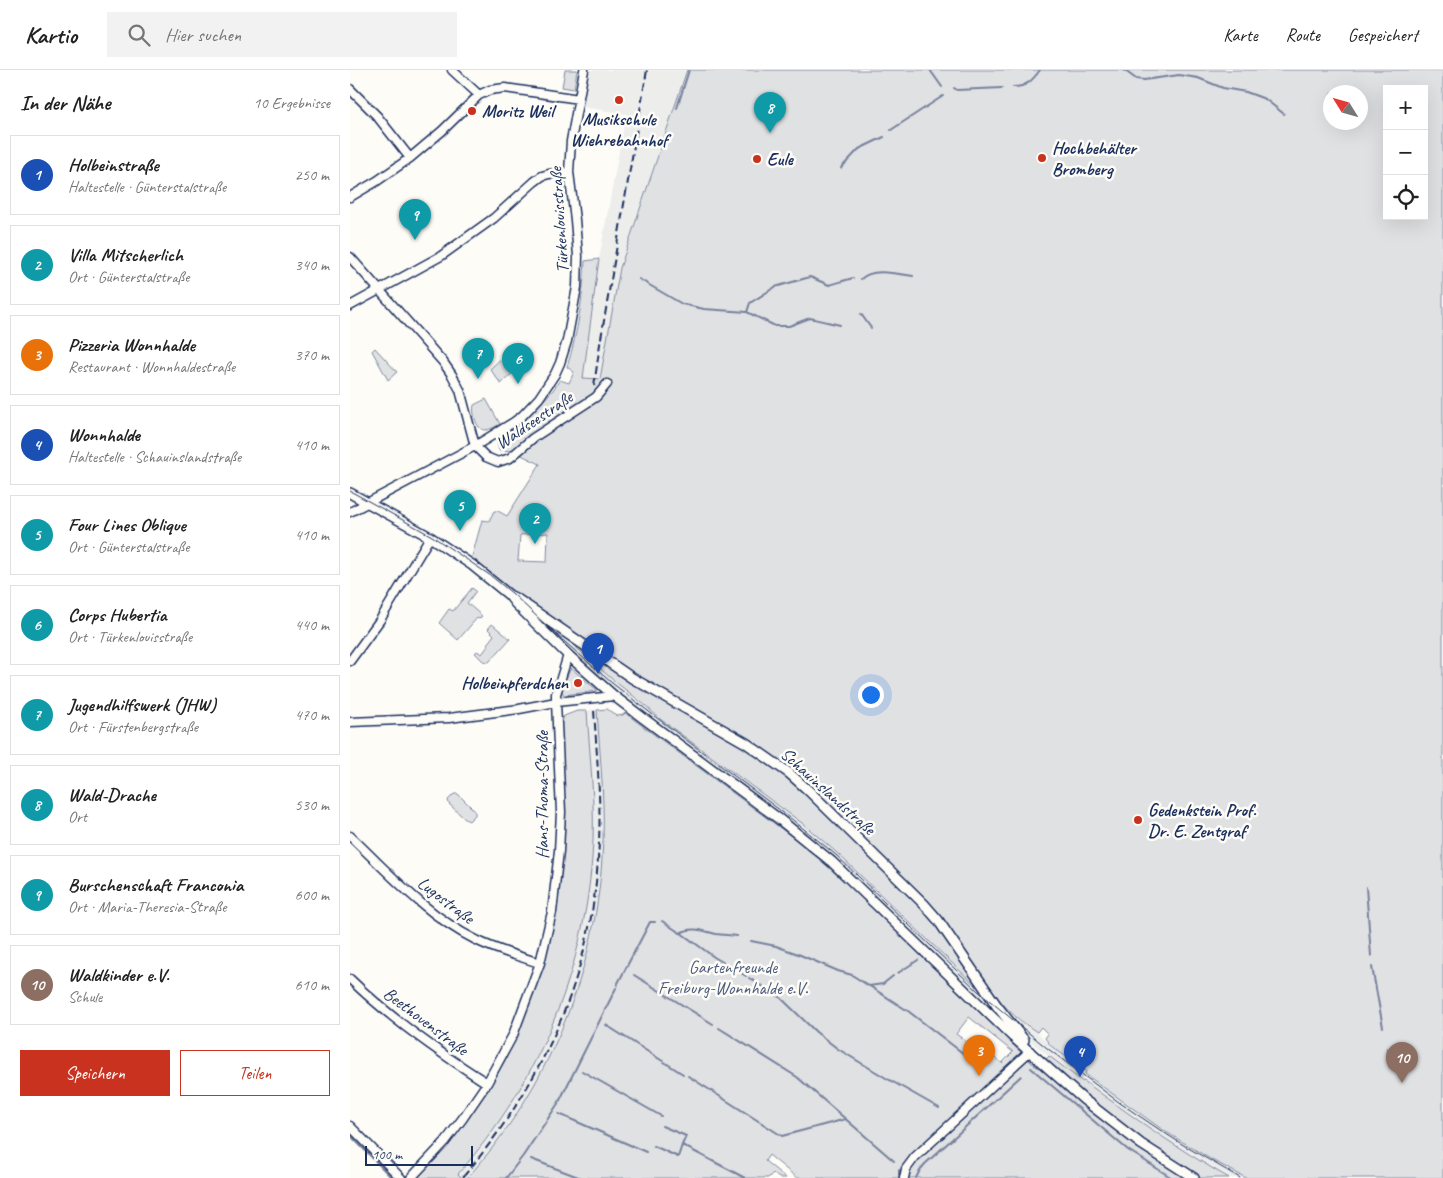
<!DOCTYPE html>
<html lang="de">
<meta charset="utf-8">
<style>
:root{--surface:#fff;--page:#f2f2f2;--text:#222;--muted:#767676;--line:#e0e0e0;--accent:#c8321e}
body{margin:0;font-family:Caveat,sans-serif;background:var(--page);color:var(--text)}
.controls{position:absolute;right:15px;top:15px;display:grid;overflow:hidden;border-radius:0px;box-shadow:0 5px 20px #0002}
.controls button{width:45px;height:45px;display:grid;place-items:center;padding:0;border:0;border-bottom:1px solid var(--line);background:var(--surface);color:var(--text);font:25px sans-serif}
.compass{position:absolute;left:973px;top:15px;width:45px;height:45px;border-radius:50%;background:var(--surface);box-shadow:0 5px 20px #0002;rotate:307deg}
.scale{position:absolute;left:15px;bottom:12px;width:108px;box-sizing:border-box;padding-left:5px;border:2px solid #1b2f5e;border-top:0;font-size:14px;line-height:18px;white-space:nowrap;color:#1b2f5e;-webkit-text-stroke:4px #fdfcf7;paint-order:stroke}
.you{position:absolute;left:520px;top:624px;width:18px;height:18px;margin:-12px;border:4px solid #fff;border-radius:50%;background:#1a73e8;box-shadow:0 0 0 8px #1a73e833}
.badge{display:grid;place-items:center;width:32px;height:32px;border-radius:50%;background:var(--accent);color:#fff;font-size:16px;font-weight:700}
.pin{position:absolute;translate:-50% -41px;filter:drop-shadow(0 1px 2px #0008)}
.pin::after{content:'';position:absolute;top:26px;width:18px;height:15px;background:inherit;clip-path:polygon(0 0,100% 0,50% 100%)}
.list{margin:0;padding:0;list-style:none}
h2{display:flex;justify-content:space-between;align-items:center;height:65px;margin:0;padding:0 20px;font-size:21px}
h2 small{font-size:16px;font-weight:400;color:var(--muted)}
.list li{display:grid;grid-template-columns:32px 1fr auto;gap:15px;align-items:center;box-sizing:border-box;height:80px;margin:0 10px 10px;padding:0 10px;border:1px solid var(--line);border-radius:0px}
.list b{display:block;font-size:19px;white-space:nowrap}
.list p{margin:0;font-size:16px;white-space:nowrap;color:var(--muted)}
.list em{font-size:16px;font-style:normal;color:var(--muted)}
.actions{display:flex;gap:10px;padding:15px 20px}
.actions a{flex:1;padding:11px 0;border:1px solid var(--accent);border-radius:0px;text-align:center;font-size:18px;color:var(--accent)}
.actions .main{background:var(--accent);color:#fff}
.icon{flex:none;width:28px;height:28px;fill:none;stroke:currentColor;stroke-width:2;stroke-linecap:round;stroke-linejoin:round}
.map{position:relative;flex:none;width:1093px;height:1108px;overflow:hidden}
header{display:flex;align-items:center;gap:30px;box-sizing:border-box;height:70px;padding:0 25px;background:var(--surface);border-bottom:1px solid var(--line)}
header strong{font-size:24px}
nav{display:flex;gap:28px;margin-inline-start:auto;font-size:18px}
.search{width:350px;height:45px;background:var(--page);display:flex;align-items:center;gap:12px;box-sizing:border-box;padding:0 18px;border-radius:0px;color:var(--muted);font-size:19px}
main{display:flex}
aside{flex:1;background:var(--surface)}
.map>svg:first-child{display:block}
</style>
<header>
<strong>Kartio</strong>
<div class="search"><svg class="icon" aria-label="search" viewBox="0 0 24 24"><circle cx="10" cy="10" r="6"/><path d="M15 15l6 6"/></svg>Hier suchen</div>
<nav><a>Karte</a><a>Route</a><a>Gespeichert</a></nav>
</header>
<main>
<aside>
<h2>In der Nähe<small>10 Ergebnisse</small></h2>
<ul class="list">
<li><span class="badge" style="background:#1a4fb4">1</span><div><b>Holbeinstraße</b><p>Haltestelle · Günterstalstraße</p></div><em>250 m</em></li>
<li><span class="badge" style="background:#0f9aa8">2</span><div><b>Villa Mitscherlich</b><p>Ort · Günterstalstraße</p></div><em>340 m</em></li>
<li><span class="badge" style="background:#e8710a">3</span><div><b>Pizzeria Wonnhalde</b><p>Restaurant · Wonnhaldestraße</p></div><em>370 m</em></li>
<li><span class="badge" style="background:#1a4fb4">4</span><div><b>Wonnhalde</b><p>Haltestelle · Schauinslandstraße</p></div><em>410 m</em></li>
<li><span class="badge" style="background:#0f9aa8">5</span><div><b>Four Lines Oblique</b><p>Ort · Günterstalstraße</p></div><em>410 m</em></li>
<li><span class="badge" style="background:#0f9aa8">6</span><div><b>Corps Hubertia</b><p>Ort · Türkenlouisstraße</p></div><em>440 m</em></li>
<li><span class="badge" style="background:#0f9aa8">7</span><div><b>Jugendhilfswerk (JHW)</b><p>Ort · Fürstenbergstraße</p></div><em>470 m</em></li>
<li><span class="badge" style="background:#0f9aa8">8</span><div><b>Wald-Drache</b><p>Ort</p></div><em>530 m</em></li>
<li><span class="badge" style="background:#0f9aa8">9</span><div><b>Burschenschaft Franconia</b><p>Ort · Maria-Theresia-Straße</p></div><em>600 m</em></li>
<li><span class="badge" style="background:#8d6e63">10</span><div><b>Waldkinder e.V.</b><p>Schule</p></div><em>610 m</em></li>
</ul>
<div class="actions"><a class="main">Speichern</a><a>Teilen</a></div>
</aside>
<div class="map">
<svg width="1093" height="1108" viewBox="0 0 1093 1108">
<rect width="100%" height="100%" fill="#fdfcf7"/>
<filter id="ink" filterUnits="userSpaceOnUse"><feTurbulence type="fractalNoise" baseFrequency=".02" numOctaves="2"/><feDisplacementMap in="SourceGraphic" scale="10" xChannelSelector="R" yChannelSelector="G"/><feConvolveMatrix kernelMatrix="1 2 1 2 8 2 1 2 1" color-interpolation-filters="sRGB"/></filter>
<g filter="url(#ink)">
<path fill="#edeeec" d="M238,0H337L270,198L250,310L233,308L249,189L276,44L232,37Z
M176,542L195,551L310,649L452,753L486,782L625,915L636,911L648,929L669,951L687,962L701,976L736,1001V1004L813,1060L862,1090L896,1108H879L832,1081L808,1065L734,1012H733L698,986L627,927L527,830L272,628Z
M257,639L255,885L142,1108H112L102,1099L178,961L231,717L227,641Z"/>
<path fill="#e0e1e3" stroke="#7e88a0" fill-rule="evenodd" d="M215,0H227L224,19L212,17Z
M337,0H1093V1108H896L862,1090L813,1060L735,1004L736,1001L701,976L695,968L698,964L691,957L687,962C663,947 652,935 636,911L625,915L486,782L452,753L310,649L296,636L262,609L196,551L197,547L121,490L132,450L139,451L144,441H148L157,446L190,394L163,381L149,380L146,368L182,343L203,320L210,310L219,313L224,302L217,297C228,262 233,227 235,191L249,189L233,308L250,309L270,198ZM1037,19H1074V146H1037ZM981,22H1011V52H981ZM198,463L197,492L168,491L170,465Z
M25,278L47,302L38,310L22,281Z
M158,282L171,295L151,314L140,299Z
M136,329L150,354C146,356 140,360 135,360C126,360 122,342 124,335Z
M122,518L126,521L117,533L132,546L129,549L127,548L108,570L89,553L99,539L103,541Z
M142,554L160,569L139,592L133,591L125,583L127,581L132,584L138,576L137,574L144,565L138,559Z
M221,598L247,620V621L214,625L212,622V616Z
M257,639L267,646L273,645L275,643L452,774L468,788L506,822L685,996L689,998L699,986L733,1012L734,1011C781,1046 828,1079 879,1108H447L419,1085L415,1091L436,1108H429L423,1103L418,1108H117C196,1021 245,905 252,788C256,739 250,689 247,640ZM619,947L663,982L652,993L625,974L621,975L606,964Z
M227,641H237C240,690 246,739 242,788C233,907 186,1015 108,1104L112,1108H65L91,1080L165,967L205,841L211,654L214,646Z
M104,724H108L125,741V745L119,751L115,749L99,734L98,730Z"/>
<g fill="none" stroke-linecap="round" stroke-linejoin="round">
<path stroke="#76819c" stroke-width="2" d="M580,0L592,17
M774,0L786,9L794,10L829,5L848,8L873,18L896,22L915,29L934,44
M663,17C676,17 682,11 690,0
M604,18L607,20L652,18
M327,38L339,0
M541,60L593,26
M491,98L509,79L534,67
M289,209L332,234L354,239L397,242L425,256H439L460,248L490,255
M511,209C522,197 548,204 563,206
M397,242L400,233L425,217L460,207L479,215L503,208
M511,244L521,258
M1016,817L1021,886
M312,851L330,863C343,856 353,861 366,864C373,865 380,865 387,866
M331,863L364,887L396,906
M401,871L426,876L448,884L488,901L502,905L519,916L533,914L543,906
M1022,897L1033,957
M548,903L568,890
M284,905L363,954
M399,908L430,927L466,962L488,979L536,1008L589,1038
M267,915L300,852H305
M521,917L558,941L614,984
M256,955L333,1004
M369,958L447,1007L544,1091
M1037,978L1040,997
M681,998L778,1080L822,1108
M232,1001L311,1046
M338,1006L432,1066L496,1049
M209,1044L296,1082
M312,1056L336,1066L332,1075
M0,1065L42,1108
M304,1076L328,1087L332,1075L395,1108
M181,1089L231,1108
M549,1100V1108
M156,1108L173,1086L209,1032L266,918
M566,1108L570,1100L575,1094L671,1006"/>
<defs>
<path id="minor" d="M102,0L129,25
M0,19L27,46L60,88
M0,127L27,111L60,88L92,61L129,25L140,20L155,18L229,29
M0,187L93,292L102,305L110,320L125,376L136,387L148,392L160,388L183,368L246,327L257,314
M0,236L91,186L144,148L184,112L192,106L199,104L219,102
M0,442L125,376L164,352L172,346L189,328L205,304L210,293L217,271L227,217L228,186L225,150L219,102L221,71L234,0
M0,591L30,550L80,467
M0,652L99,648L169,639L206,632L264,626
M0,766C39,803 76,845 126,870C146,880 168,886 190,893
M0,909C41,949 88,982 137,1013
M0,1056L51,1108
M61,1108L95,1072L113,1048L137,1013L163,965L190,893L202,842L209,781L211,742L206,632V624L218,585
M554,1108L556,1099L565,1087L680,981"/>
<path id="major" d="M0,423L80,467L122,495L159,525L167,529L282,608L396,673L439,703L459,721L574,834L588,850L647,936L674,970
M159,525L165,533L218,585L264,626L293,648L429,749L482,792L663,967L733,1029L791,1074L844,1108"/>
</defs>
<use href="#minor" stroke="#1b2f5e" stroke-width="11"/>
<use href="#major" stroke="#1b2f5e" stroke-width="12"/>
<use href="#minor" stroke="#fdfcf7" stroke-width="8"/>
<use href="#major" stroke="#fdfcf7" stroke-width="9"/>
<path stroke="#1b2f5e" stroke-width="1" d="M0,421L82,466L141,506L163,524L200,559L262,613L307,648L439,747L486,785L628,921L697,978L770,1033L810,1060L835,1076L890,1108"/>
<path stroke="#1b2f5e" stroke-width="2" stroke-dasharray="8 4" stroke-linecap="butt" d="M244,316L250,274L297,0
M113,1107C191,1015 241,909 248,788C252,739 247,689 244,640"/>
</g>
</g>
<g fill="#c8321e" stroke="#fdfcf7" stroke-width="2">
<circle cx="269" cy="30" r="5"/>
<circle cx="122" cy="41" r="5"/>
<circle cx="692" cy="88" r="5"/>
<circle cx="407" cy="89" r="5"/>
<circle cx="228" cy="613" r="5"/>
<circle cx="788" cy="750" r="5"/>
</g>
<g text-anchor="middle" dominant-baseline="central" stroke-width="5" stroke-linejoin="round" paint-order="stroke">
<g font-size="18" font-weight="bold" fill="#1b2f5e" stroke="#fdfcf7" text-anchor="start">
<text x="132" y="41">Moritz Weil</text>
<text x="269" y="49" text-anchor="middle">Musikschule<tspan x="269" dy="21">Wiehrebahnhof</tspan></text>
<text x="702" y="78">Hochbehälter<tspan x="702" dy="21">Bromberg</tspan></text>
<text x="417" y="89">Eule</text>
<text x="218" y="613" text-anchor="end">Holbeinpferdchen</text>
<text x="798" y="740">Gedenkstein Prof.<tspan x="798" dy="21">Dr. E. Zentgraf</tspan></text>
</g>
<g font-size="18" fill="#1b2f5e" stroke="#fdfcf7">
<text transform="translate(209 150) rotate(-94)">Türkenlouisstraße</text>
<text transform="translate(184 350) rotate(-34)">Waldseestraße</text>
<text transform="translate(478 721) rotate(42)">Schauinslandstraße</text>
<text transform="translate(192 725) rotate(-90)">Hans-Thoma-Straße</text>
<text transform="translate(96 830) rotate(37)">Lugostraße</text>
<text transform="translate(76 951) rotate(37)">Beethovenstraße</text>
</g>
<g font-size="18" fill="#4c5c7f" stroke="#fdfcf7">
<text x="383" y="897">Gartenfreunde<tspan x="383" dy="21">Freiburg-Wonnhalde e.V.</tspan></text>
</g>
</g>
</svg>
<div class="controls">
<button>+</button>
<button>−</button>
<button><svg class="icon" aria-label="locate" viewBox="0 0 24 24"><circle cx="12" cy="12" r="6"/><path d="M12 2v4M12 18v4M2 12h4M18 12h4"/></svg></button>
</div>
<svg class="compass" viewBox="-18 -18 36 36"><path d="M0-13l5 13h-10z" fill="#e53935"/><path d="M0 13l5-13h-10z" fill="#767676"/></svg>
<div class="scale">100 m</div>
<div class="you"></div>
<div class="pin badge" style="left:248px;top:604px;background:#1a4fb4">1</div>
<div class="pin badge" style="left:185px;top:474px;background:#0f9aa8">2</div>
<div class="pin badge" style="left:629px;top:1006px;background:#e8710a">3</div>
<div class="pin badge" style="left:730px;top:1007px;background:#1a4fb4">4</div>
<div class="pin badge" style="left:110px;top:461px;background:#0f9aa8">5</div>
<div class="pin badge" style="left:168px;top:314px;background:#0f9aa8">6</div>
<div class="pin badge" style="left:128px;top:309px;background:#0f9aa8">7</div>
<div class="pin badge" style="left:420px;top:63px;background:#0f9aa8">8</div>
<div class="pin badge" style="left:65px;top:170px;background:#0f9aa8">9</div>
<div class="pin badge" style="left:1052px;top:1013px;background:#8d6e63">10</div>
</div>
</main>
